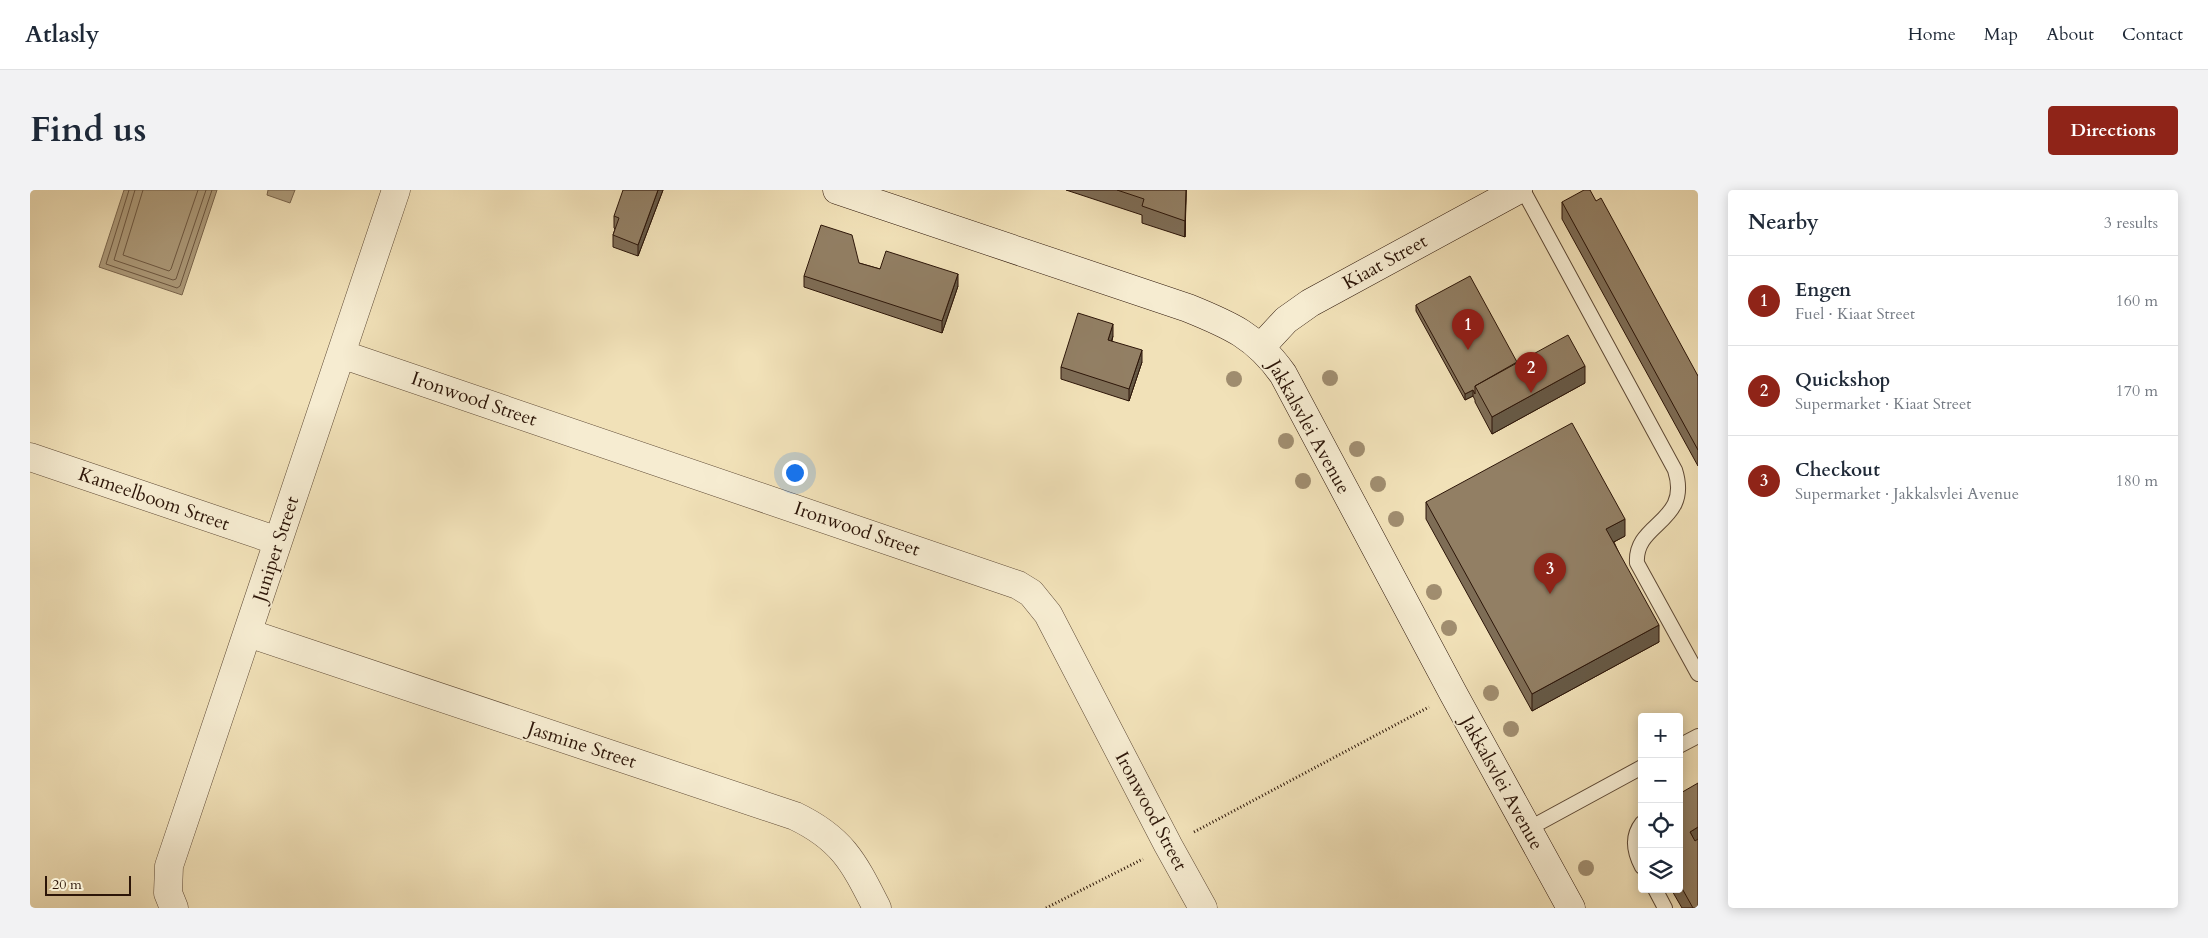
<!DOCTYPE html>
<meta charset="utf-8">
<style>
:root{--surface:#fff;--page:#f2f2f3;--text:#1f2937;--muted:#747a83;--line:#e0e1e3;--accent:#8f2418}
body{margin:0;font-family:Cardo,serif;background:var(--page);color:var(--text)}
.controls{position:absolute;right:15px;bottom:15px;display:grid;overflow:hidden;border-radius:5px;box-shadow:0 2px 12px #0003}
.controls button{width:45px;height:45px;display:grid;place-items:center;padding:0;border:0;border-bottom:1px solid var(--line);background:var(--surface);color:var(--text);font:25px sans-serif}
.scale{position:absolute;left:15px;bottom:12px;width:86px;box-sizing:border-box;padding-left:5px;border:2px solid #2c1508;border-top:0;font-size:14px;line-height:18px;white-space:nowrap;color:#2c1508;-webkit-text-stroke:4px #f6ecd1;paint-order:stroke}
.you{position:absolute;left:764px;top:282px;width:18px;height:18px;margin:-12px;border:4px solid #fff;border-radius:50%;background:#1a73e8;box-shadow:0 0 0 8px #1a73e833}
.badge{display:grid;place-items:center;width:32px;height:32px;border-radius:50%;background:var(--accent);color:#fff;font-size:16px;font-weight:700}
.pin{position:absolute;translate:-50% -41px;filter:drop-shadow(0 1px 2px #0008)}
.pin::after{content:'';position:absolute;top:26px;width:18px;height:15px;background:inherit;clip-path:polygon(0 0,100% 0,50% 100%)}
.list{margin:0;padding:0;list-style:none}
h2{display:flex;justify-content:space-between;align-items:center;height:65px;margin:0;padding:0 20px;font-size:21px}
h2 small{font-size:16px;font-weight:400;color:var(--muted)}
.list li{display:grid;grid-template-columns:32px 1fr auto;gap:15px;align-items:center;box-sizing:border-box;height:90px;padding:0 20px;border-top:1px solid var(--line)}
.list b{display:block;font-size:19px;white-space:nowrap}
.list p{margin:0;font-size:16px;white-space:nowrap;color:var(--muted)}
.list em{font-size:16px;font-style:normal;color:var(--muted)}
.icon{flex:none;width:28px;height:28px;fill:none;stroke:currentColor;stroke-width:2;stroke-linecap:round;stroke-linejoin:round}
.map{position:relative;flex:none;width:1668px;height:718px;overflow:hidden;border-radius:5px}
header{display:flex;align-items:center;gap:30px;box-sizing:border-box;height:70px;padding:0 25px;background:var(--surface);border-bottom:1px solid var(--line)}
header strong{font-size:24px}
nav{display:flex;gap:28px;margin-inline-start:auto;font-size:18px}
.intro{display:flex;align-items:center;justify-content:space-between;box-sizing:border-box;height:120px;padding:0 30px}
h1{margin:0;font-size:35px}
.button{padding:12px 22px;border-radius:5px;background:var(--accent);color:#fff;font-size:18px;font-weight:700}
main{display:flex;gap:30px;padding:0 30px}
aside{flex:1;background:var(--surface);border-radius:5px;box-shadow:0 2px 12px #0003}
.map>svg:first-child{display:block}
</style>
<header>
<strong>Atlasly</strong>
<nav><a>Home</a><a>Map</a><a>About</a><a>Contact</a></nav>
</header>
<div class="intro"><h1>Find us</h1><a class="button">Directions</a></div>
<main>
<div class="map">
<svg width="1668" height="718" viewBox="0 0 1668 718">
<rect width="100%" height="100%" fill="#f1e1b8"/>
<filter id="stains"><feTurbulence type="fractalNoise" baseFrequency=".004" numOctaves="4"/><feColorMatrix values="0 0 0 0 .2 0 0 0 0 .09 0 0 0 0 .02 0 0 0 .5 -.17"/></filter>
<radialGradient id="worn" r=".72"><stop offset=".6" stop-color="#630" stop-opacity="0"/><stop offset="1" stop-color="#630" stop-opacity=".3"/></radialGradient>
<path fill="#ae9c7c" stroke="#7a664e" d="M94,0H187L152,105L69,77Z
M238,0H265L260,13L237,5Z"/>
<g fill="none" stroke-linecap="round" stroke-linejoin="round">
<path stroke="#6d5842" stroke-width="1" d="M99,0L76,74L147,98L150,96L182,0
M105,0L84,70L143,90L146,89L176,0
M113,0L93,65L139,81L141,79L168,0"/>
<defs>
<path id="lane" d="M1493,0L1645,280C1662,333 1604,332 1607,373L1668,484
M1649,556L1668,546
M1612,633C1601,647 1604,662 1612,677
M1498,639L1612,577
M1625,699L1635,718"/>
<path id="street" d="M311,164L988,395L1001,403L1018,424L1138,655L1173,718
M0,267L248,351
M218,443L765,626C813,649 824,673 847,718
M144,718L138,703L139,676L366,0"/>
<path id="secondary" d="M807,0L1158,118C1200,135 1226,146 1253,184L1423,503L1541,718
M1231,157L1256,130L1280,113L1488,0"/>
</defs>
<use href="#lane" stroke="#5d4834" stroke-width="16"/>
<use href="#street" stroke="#5d4834" stroke-width="29"/>
<use href="#secondary" stroke="#2c1508" stroke-width="29"/>
<path stroke="#2c1508" stroke-width="3" stroke-dasharray="1 2.5" stroke-linecap="butt" d="M1164,642L1399,517
M1016,718L1113,669"/>
<use href="#lane" stroke="#f6ecd1" stroke-width="14"/>
<use href="#street" stroke="#f6ecd1" stroke-width="28"/>
<use href="#secondary" stroke="#f6ecd1" stroke-width="28"/>
</g>
<g fill="#a08d6f">
<circle cx="1300" cy="188" r="8"/>
<circle cx="1204" cy="189" r="8"/>
<circle cx="1256" cy="251" r="8"/>
<circle cx="1327" cy="259" r="8"/>
<circle cx="1273" cy="291" r="8"/>
<circle cx="1348" cy="294" r="8"/>
<circle cx="1366" cy="329" r="8"/>
<circle cx="1404" cy="402" r="8"/>
<circle cx="1419" cy="438" r="8"/>
<circle cx="1461" cy="503" r="8"/>
<circle cx="1481" cy="539" r="8"/>
<circle cx="1556" cy="678" r="8"/>
</g>
<path fill="#7e6d56" stroke="#2c1508" d="M633,0L608,66L583,57V45L585,39L584,38V26Z
M1036,0H1156L1155,47L1112,33V25Z
M1532,12L1668,186V276L1532,29Z
M829,73L850,79L928,96L912,143L774,97V86Z
M1386,115L1487,172L1555,193L1462,244L1445,212V210L1443,206L1435,210L1386,121Z
M1083,146L1082,151L1112,172L1099,211L1031,189V177Z
M1396,312L1595,346L1584,352L1629,452L1502,521L1396,329Z
M1649,604L1668,718H1652L1641,699H1649Z"/>
<path fill="#665946" stroke="#2c1508" d="M628,0H633L608,66V55Z
M1156,0V10L1155,47V31Z
M928,84V96L912,143V131Z
M1083,134V146L1078,161V150Z
M1112,160V172L1099,211V199Z
M1555,176V193L1462,244V227Z
M1443,200V206L1435,210V204Z
M1595,329V346L1576,356V339Z
M1629,435V452L1502,521V504Z
M1668,637V658L1660,642Z"/>
<path fill="#927f64" stroke="#2c1508" d="M593,0H628L608,55L583,45L589,28L584,26Z
M1087,0H1156L1155,31L1112,16L1114,9Z
M1554,0H1560L1566,11L1571,8L1668,186V260L1532,12Z
M791,35L822,45L829,73L850,79L856,61L928,84L912,131L774,86Z
M1440,86L1487,172L1445,196V204L1443,200L1435,204L1386,115Z
M1048,123L1083,134L1078,150L1112,160L1099,199L1031,177Z
M1538,145L1555,176L1462,227L1445,196Z
M1542,233L1595,329L1576,339L1629,435L1502,504L1396,312Z
M1668,593V637L1660,642L1665,651L1668,649V718H1663L1649,693V604Z"/>
<g text-anchor="middle" dominant-baseline="central" stroke-width="4" stroke-linejoin="round" paint-order="stroke">
<g font-size="19" fill="#2c1508" stroke="#f6ecd1">
<text transform="translate(1355 72) rotate(-29)">Kiaat Street</text>
<text transform="translate(444 209) rotate(19)">Ironwood Street</text>
<text transform="translate(1279 237) rotate(61)">Jakkalsvlei Avenue</text>
<text transform="translate(124 309) rotate(19)">Kameelboom Street</text>
<text transform="translate(827 339) rotate(19)">Ironwood Street</text>
<text transform="translate(246 359) rotate(-72)">Juniper Street</text>
<text transform="translate(552 555) rotate(18)">Jasmine Street</text>
<text transform="translate(1472 593) rotate(61)">Jakkalsvlei Avenue</text>
<text transform="translate(1121 621) rotate(62)">Ironwood Street</text>
</g>
</g>
<rect width="100%" height="100%" filter="url(#stains)"/>
<rect width="100%" height="100%" fill="url(#worn)"/>
</svg>
<div class="controls">
<button>+</button>
<button>−</button>
<button><svg class="icon" aria-label="locate" viewBox="0 0 24 24"><circle cx="12" cy="12" r="6"/><path d="M12 2v4M12 18v4M2 12h4M18 12h4"/></svg></button>
<button><svg class="icon" aria-label="layers" viewBox="0 0 24 24"><path d="M12 4l9 5-9 5-9-5zM3 14l9 5 9-5"/></svg></button>
</div>
<div class="scale">20 m</div>
<div class="you"></div>
<div class="pin badge" style="left:1438px;top:160px">1</div>
<div class="pin badge" style="left:1501px;top:203px">2</div>
<div class="pin badge" style="left:1520px;top:404px">3</div>
</div>
<aside>
<h2>Nearby<small>3 results</small></h2>
<ul class="list">
<li><span class="badge">1</span><div><b>Engen</b><p>Fuel · Kiaat Street</p></div><em>160 m</em></li>
<li><span class="badge">2</span><div><b>Quickshop</b><p>Supermarket · Kiaat Street</p></div><em>170 m</em></li>
<li><span class="badge">3</span><div><b>Checkout</b><p>Supermarket · Jakkalsvlei Avenue</p></div><em>180 m</em></li>
</ul>
</aside>
</main>
